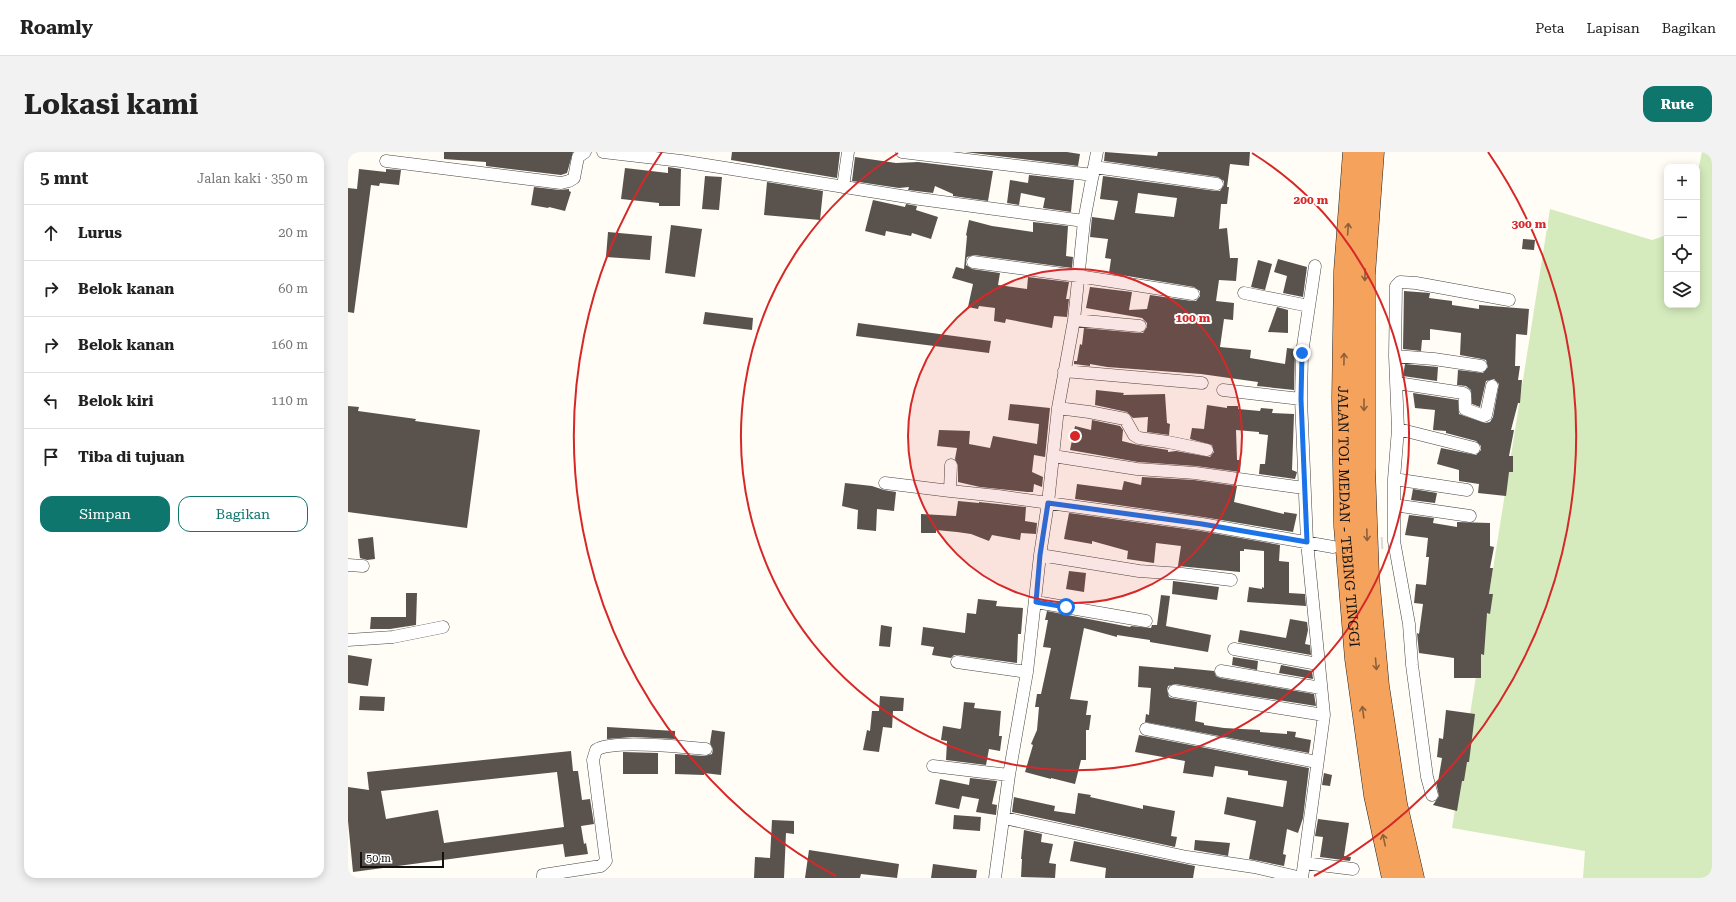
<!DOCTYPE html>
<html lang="id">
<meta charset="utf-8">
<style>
:root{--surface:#fff;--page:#f2f2f2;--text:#222;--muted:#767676;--line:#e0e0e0;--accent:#0f766e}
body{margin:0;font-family:"Roboto Serif",serif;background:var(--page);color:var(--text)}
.controls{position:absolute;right:12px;top:12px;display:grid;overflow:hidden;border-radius:8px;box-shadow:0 2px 10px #0003}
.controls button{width:36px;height:36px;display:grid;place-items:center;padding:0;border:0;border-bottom:1px solid var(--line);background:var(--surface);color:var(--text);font:20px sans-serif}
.scale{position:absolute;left:12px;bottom:10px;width:84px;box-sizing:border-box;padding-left:4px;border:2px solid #111;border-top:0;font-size:11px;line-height:14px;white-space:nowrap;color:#111;-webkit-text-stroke:3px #fff;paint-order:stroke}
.stop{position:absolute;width:12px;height:12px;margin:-9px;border:3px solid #1a73e8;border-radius:50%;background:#fff}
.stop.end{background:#1a73e8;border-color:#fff;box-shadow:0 1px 4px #0008}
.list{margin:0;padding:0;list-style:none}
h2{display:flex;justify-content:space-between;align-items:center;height:52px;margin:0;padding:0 16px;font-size:17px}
h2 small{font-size:13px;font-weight:400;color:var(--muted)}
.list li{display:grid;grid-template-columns:26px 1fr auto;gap:12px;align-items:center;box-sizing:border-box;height:56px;padding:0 16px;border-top:1px solid var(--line)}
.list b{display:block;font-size:15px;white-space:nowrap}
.list em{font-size:13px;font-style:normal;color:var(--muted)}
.actions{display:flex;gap:8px;padding:12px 16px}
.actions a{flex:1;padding:9px 0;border:1px solid var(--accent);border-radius:12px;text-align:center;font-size:14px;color:var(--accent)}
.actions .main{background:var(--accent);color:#fff}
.icon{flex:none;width:22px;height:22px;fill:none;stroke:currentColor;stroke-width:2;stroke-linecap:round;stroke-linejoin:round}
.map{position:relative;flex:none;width:1364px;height:726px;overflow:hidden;border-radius:12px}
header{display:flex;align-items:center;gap:24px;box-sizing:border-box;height:56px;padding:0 20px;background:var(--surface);border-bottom:1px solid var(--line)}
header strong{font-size:19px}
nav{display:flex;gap:22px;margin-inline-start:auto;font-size:14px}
.intro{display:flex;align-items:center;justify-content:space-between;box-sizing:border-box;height:96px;padding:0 24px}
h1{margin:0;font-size:28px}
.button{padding:10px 18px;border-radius:12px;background:var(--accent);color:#fff;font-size:14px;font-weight:700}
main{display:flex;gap:24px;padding:0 24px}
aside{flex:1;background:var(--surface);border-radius:12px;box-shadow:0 2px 10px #0003}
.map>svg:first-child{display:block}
</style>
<header>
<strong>Roamly</strong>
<nav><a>Peta</a><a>Lapisan</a><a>Bagikan</a></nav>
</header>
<div class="intro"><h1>Lokasi kami</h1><a class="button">Rute</a></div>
<main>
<aside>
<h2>5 mnt<small>Jalan kaki · 350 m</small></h2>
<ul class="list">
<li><svg class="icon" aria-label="ahead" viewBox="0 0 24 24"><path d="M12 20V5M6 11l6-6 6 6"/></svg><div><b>Lurus</b></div><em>20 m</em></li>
<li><svg class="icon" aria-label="right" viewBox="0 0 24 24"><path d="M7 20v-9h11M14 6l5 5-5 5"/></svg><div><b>Belok kanan</b></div><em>60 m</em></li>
<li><svg class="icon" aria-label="right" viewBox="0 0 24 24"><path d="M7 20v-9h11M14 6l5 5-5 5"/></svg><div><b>Belok kanan</b></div><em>160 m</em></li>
<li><svg class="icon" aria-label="left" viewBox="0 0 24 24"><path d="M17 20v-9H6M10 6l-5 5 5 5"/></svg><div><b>Belok kiri</b></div><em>110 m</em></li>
<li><svg class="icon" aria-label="arrive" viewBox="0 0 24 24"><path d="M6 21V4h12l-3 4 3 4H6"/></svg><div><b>Tiba di tujuan</b></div></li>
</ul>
<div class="actions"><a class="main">Simpan</a><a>Bagikan</a></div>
</aside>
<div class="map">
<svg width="1364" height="726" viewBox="0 0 1364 726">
<rect width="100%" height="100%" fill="#fffdf5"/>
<path fill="#d5ebbd" d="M1354,0H1364V726H1235L1237,699L1104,676L1202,57L1304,88L1319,83V153H1349V24Z"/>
<path fill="#5a524d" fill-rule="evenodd" d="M96,0H225L219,21L213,23L138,14V10L96,7Z
M384,0H492L489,26L383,8Z
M617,0H719L732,2L730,14Z
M757,0L809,4L810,0H902L901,14L882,12L879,35H881L879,52H873L871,77L879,76L882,106H890L888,129L871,128L868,149L886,151L885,168L876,167L872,195L903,198L902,206L937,212L939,196L947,197L946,238L909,234L910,230L853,222L759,215L742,212V214L726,212V209H729L732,192L734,193L736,176L791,181H795L799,175V171L794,166L738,156L742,135L784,140L781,158L799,157L802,143L844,149H848L852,144V139L846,135L761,121L763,107L757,106L760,87L742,85L744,65L766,68L770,49L752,47L755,24L868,39H872L876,33V29L870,25L756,9ZM790,41L829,46L826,65L787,61Z
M507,5L548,11L570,10L645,19L640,49L605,44V42L587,34L585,41L560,38L561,35L551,36L504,29Z
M320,15L333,17L332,54H311V51L273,47L277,16L320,21Z
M11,17L38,20V17L53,18L51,33L32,31L31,34L23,33L6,161L0,160V36L9,37Z
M681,23L726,28L723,60L695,56L697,46L673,41L671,53L659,51L662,28L680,31Z
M357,24L374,25L371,58L354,57Z
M419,30L475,39L472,68L416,63Z
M186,35L212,38L221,37V39L223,40L217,59L201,55L200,56L183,53Z
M525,48L557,55L558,52L569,54L568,58L590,65L583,87L564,81L563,84L538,79L537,84L517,79Z
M621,68L644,74L685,80V70L720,74L718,104L725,105L724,116L626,103L619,105L618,109V113L624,117L652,121L650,133L679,137L680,125L721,130L718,147H721L719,165L706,164L704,176L658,167L657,171L646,169L647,156L631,154L630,157L620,155L625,132L604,126L608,115L616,117L619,84L618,83Z
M323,73L354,77L347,125L317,121Z
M260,80L304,84L302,108L258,105Z
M1175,87L1187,88L1186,98L1174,97Z
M930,107L959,115L955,145L935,141L939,124L926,120Z
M910,108L924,112L917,138L903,135Z
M1056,139L1082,141L1081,146L1104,149V153L1131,157V153L1181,157L1179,183L1168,182L1167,214H1172L1170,228H1174L1172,251H1170L1163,278H1166L1161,304H1165V320H1161L1158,344L1130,341L1131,332L1111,329V318L1089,312L1093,296L1128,303L1133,298V294L1128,289L1098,281V279L1085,278L1087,258L1067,256L1065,241L1110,248L1111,262L1137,271L1142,270L1145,265L1151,232L1146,227L1138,229L1132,255L1124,252L1123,238L1118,234L1109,233L1110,218L1135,221L1140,215L1138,208L1134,207L1112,203L1113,181L1082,177V188H1074L1073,199L1055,197Z
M929,155L940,158V181L920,180Z
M357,160L405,166L404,178L355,172Z
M510,171L643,189L641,201L508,184Z
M1057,212L1090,215L1089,229L1055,224Z
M748,238L776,241L775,243L817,242L819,271L822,272L821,283L799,280L800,265L785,266L779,260L747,253Z
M662,252L702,256L697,305L686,303L684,320L695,325L694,335L686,332L685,340H679L632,335L610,330V313L607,307L609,296L589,294L591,278L622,279L621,292L642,296L645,284L689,292L691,272L660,268Z
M859,253L879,256V254H890V257L912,259L913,256L925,257L924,261L946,262L944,318L949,320L947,327L911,322L912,312H917L920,283L911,282V280L888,278L889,308H893L892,320L848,314L790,310L722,298L727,274L743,278L744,268L772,274L775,278L774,289L790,293L820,298V300L828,299L862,305L866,300L864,293L842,287L844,276L856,277Z
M0,254L11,255L10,259L68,267L67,269L132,278L119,376L0,360Z
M794,325L846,328L889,334L886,350L936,362V360L949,362L945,380L855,365L727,347L729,332L774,338L776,329L793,333Z
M497,331L524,334L536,338L548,340L546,359L529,357L528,379L509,377L510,358L494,354Z
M1065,337L1089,341L1087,351L1063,348Z
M610,349L631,351V350L678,355L677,369L689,371L688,382L673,381L672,388L644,383L641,389L623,382L609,380L588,378V381H573V362L608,364Z
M721,361L853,379L932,393L931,409L941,410V441L957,442L958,454L899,450L901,435L914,437V435L916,436V399L896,397V399H892V420L830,414L833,394L808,391L806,411L779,407L780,399L744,389V392L716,387Z
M1061,363L1086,366L1085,371L1109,375V370L1142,371V394L1146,395L1142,416H1145L1141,442H1145L1142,462L1139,461L1136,503L1133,502V526H1106V506L1071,501L1069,481L1071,482L1075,452L1066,451L1068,432L1078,433L1081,405H1078L1080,386L1057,383Z
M25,385L27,407L19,408L12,406L10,387Z
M721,419L738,421L736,440L718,437Z
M825,429L871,435L869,448L824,442Z
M58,441H69L68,473L42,477H22L23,465H58Z
M813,443L822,444L818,474L863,483L860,500L802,490V488L769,483V485L736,476L722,547L740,549L738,563H743L741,578H738V608H733L727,632L703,626V627L677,620L685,593L683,592L689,578L691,555H687L689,542H693L703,496L695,495L700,468H697L699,459L782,475L783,474L803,476L804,473H809Z
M630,447L649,449L648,454L675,456L673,482H670L669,511L610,503H606L603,506L584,503L586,495L573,493L575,475L617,481L619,461L628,462Z
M942,467L959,470L960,478L957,492L962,493L963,503L890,490L892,478L938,486Z
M533,473L544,475L542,495L531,494Z
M0,503L24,507L20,534L0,531Z
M885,505L910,509L909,518L884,513Z
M933,513L964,519L965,527L931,521Z
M791,514L826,517V515L866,519L868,524L872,526L966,542L968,554L827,532L820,534L819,538L821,545L824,546L849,550L847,569L856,571V573L876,576L912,578V580L939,582V579L948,580L947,585L963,588L961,601L797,570L798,562L801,563L803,536L790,535Z
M12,544L37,545L36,559L11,558Z
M532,544L556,546L555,559H545L544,576L535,575L531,600L515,598L519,578L522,579L524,559H531Z
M616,550L627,551L626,556L653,559L651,584H654L652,599L641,597L638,613L598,608L599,589L593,588L595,574L612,577L613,576Z
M1098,558L1127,562L1121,610H1119L1116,629H1114L1109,659L1085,653L1091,644L1088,630H1090L1094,606L1089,605L1091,586L1095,587Z
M259,575L327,579V587L285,585L259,587Z
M364,578L377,580L373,623L356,621V623L327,622V602L357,604L364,602L365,597L362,591Z
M791,583L961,616L955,666L950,681L939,677L935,702L938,703L936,714L901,707L908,669L876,662L879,645L935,655L939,629L900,623V619L867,614L865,625L835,621L837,609L787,600Z
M223,599L225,619H230L234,648L242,647L246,672L233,674L236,692L238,691L240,702L217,705L215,692L5,720L0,669V635L21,638L19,620ZM209,620L216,675L96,691L90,658L38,667L33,639Z
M275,600L310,601V622H275Z
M976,621L984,623L982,634L974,633Z
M622,626L649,629L644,652L649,653L648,663L628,660L631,647L614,644L611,657L587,652L592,627L621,633Z
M730,641L743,643L742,645L795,657V653L827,659L823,684L829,685L827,695L664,660L666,645L707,654L706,659L727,662Z
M606,663L633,665L632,679L605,677Z
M970,667L1001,671L996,704L1003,705L1002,709L972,705L975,685L967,684Z
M424,668L446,669V682L438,681L436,726H406L407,705L422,706Z
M676,678L694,682L693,690L705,692L701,711L708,712L707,726L673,725L674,707H673Z
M847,688L882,691L880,704L846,698Z
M726,689L847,714L845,726H757L758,716L722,709Z
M461,698L551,712L549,726L513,722L512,726H457Z
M585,712L629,718L628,726H583Z"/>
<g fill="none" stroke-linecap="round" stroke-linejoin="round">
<path stroke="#dbdad3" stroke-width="12" stroke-dasharray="12 6" stroke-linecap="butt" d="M1015,392L1035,391"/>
<defs>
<path id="minor" d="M255,0L333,9L572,47L736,69
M554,0L745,23
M38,9L213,31L221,29L226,26L230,5L237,0
M746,15L869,32
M495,35L500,0
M625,110L730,124L845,142
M896,141L961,154
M726,168L792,174
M1047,204L1086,207L1133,214
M716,219L854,231
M1049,231L1115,241L1117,242V257L1136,264L1138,263L1144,234
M875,238L953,247
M710,256L741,260L777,267L786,283L791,286L820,290L859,298
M1050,277L1126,296
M705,304L789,317L847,321L956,336
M603,313L602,339L650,344L854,372L985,395
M1046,327L1119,338
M537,331L602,339
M1046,353L1122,364
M692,403L791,419L834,422L883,428
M0,413L15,414
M688,450L798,469
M0,488L45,485L95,475
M886,497L970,512
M609,510L679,520
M873,519L973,536
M826,539L976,563
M798,577L969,610
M585,614L661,623
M1084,643L1079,625L1064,513L1061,472L1046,389V327L1050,277L1047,204L1048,134L1052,130L1068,131L1161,148
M656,666L839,705L906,715L954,726
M956,711L1005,717
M195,726V723L253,714L258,709L245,608L248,598C265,587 336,595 358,597
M647,726L661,623L679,520L692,403L700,351L710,256L726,168L736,69L749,0
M954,726L976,563L959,390L953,247L954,201L967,114"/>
<g id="motorway">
<path id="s1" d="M1006,0L997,119L995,246L997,374L1008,507L1027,643L1045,726"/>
<path d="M1025,0L1016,123V316L1020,424L1030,534L1048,652L1065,726"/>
</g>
</defs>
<use href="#minor" stroke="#444" stroke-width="13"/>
<use href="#motorway" stroke="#222" stroke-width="23"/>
<use href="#minor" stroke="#fff" stroke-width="12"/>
<use href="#motorway" stroke="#f5a25d" stroke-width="22"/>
</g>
<defs><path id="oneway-shaft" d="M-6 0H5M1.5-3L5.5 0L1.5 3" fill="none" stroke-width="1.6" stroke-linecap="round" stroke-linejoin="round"/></defs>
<g stroke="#8e613b">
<use href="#oneway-shaft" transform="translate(1000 77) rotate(-86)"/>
<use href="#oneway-shaft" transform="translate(1017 123) rotate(92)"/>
<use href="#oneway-shaft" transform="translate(996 207) rotate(-89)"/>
<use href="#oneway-shaft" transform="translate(1016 253) rotate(90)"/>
<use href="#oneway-shaft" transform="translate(1019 383) rotate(88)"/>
<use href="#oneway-shaft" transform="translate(1028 512) rotate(85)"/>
<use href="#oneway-shaft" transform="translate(1015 560) rotate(-98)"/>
<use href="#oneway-shaft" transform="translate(1036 688) rotate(-102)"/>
</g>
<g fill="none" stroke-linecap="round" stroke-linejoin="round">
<path stroke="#1a73e8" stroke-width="5" d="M718,455L688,450L692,403L700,351L854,372L959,390L953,247L954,201"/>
</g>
<circle cx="727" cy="284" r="167" fill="#d62828" fill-opacity=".12"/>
<g fill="none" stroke="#d62828" stroke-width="2">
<circle cx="727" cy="284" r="167"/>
<path d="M904 1A334 334 0 1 1 550 1"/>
<path d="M488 724A501 501 0 0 1 314 0M1140 0A501 501 0 0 1 966 724"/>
</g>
<g text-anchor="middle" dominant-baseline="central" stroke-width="4" stroke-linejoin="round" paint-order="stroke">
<g font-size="14" fill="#111" stroke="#fff">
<text stroke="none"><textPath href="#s1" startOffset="365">JALAN TOL MEDAN - TEBING TINGGI</textPath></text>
</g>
</g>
<circle cx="727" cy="284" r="6" fill="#d62828" stroke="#fff" stroke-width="2"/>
<g font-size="12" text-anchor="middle" font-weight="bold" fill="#d62828" stroke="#fff" stroke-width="4" stroke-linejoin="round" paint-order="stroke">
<text x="963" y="52">200 m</text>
<text x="1181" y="76">300 m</text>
<text x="845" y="170">100 m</text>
</g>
</svg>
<div class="controls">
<button>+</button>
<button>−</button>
<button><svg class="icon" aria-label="locate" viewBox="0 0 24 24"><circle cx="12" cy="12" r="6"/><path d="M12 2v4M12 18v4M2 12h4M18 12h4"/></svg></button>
<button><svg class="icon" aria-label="layers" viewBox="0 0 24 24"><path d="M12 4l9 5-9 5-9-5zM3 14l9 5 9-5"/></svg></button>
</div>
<div class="scale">50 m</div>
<div class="stop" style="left:718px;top:455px"></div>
<div class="stop end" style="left:954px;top:201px"></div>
</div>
</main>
